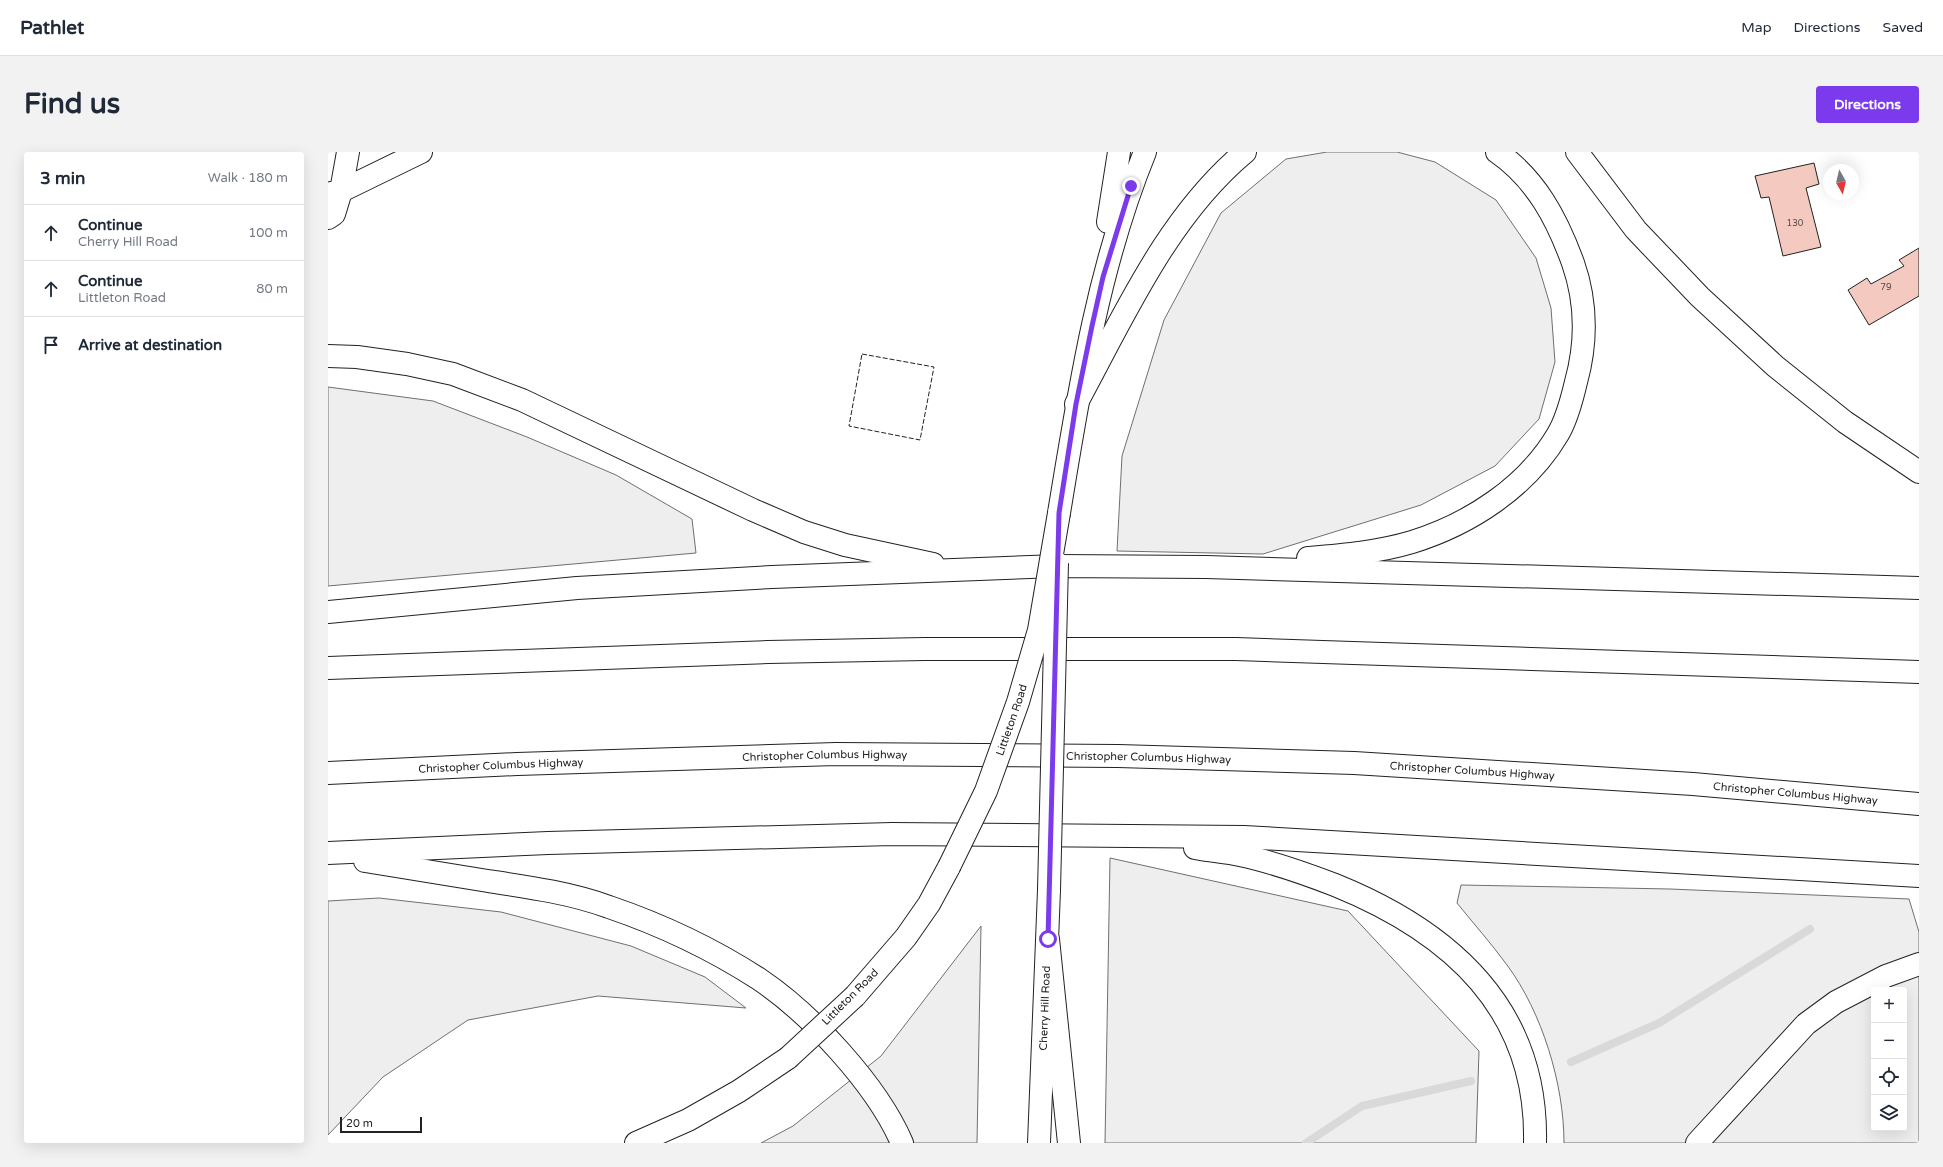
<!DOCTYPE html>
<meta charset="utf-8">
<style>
:root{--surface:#fff;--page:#f2f2f3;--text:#1f2937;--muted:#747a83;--line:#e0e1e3;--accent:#7c3aed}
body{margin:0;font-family:"Varela Round",sans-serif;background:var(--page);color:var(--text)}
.controls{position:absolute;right:12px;bottom:12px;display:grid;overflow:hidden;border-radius:4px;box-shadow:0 4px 16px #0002}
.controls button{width:36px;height:36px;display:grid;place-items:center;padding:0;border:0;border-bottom:1px solid var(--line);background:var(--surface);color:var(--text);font:20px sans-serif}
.compass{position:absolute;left:1495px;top:12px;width:36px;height:36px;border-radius:50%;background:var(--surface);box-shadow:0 4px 16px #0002;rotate:172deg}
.scale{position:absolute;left:12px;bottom:10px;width:82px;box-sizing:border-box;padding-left:4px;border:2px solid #222;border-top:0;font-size:11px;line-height:14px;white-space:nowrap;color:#222;-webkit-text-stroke:3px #fff;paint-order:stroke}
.stop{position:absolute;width:12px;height:12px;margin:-9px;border:3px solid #7c3aed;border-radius:50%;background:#fff}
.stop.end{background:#7c3aed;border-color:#fff;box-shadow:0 1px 4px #0008}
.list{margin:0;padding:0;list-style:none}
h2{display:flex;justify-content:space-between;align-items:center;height:52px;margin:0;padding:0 16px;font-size:17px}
h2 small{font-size:13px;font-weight:400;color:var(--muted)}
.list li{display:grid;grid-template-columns:26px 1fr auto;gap:12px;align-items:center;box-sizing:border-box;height:56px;padding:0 16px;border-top:1px solid var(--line)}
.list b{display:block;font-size:15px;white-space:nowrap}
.list p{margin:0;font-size:13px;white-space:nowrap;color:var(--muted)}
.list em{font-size:13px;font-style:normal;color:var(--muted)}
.icon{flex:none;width:22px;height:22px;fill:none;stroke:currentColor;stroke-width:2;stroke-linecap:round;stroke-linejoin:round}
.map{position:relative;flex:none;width:1591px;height:991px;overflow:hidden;border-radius:4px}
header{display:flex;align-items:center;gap:24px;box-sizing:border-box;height:56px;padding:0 20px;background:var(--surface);border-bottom:1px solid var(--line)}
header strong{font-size:19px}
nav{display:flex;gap:22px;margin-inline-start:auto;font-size:14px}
.intro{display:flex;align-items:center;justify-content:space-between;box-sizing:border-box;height:96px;padding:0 24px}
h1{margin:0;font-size:28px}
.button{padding:10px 18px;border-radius:4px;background:var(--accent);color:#fff;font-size:14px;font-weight:700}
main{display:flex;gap:24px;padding:0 24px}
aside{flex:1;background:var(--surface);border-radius:4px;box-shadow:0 4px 16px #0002}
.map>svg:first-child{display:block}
</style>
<header>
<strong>Pathlet</strong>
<nav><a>Map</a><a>Directions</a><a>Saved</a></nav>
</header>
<div class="intro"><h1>Find us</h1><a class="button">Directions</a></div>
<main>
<aside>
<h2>3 min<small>Walk · 180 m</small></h2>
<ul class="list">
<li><svg class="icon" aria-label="ahead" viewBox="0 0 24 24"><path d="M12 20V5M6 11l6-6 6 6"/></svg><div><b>Continue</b><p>Cherry Hill Road</p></div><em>100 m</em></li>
<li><svg class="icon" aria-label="ahead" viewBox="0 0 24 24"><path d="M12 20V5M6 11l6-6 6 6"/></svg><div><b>Continue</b><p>Littleton Road</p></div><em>80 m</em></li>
<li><svg class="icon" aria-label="arrive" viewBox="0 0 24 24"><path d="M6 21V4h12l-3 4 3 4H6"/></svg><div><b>Arrive at destination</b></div></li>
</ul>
</aside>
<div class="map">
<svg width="1591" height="991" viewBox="0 0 1591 991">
<rect width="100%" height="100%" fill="#fff"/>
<path fill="#eee" stroke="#6f6f6f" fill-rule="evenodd" d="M999,0H1069L1107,10L1168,48L1208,106L1223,156L1227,210L1211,267L1167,314L1093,353L935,402L789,399L794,304L836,168L893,61L958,7Z
M0,235L105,249L199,285L288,323L364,367L368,401L0,434Z
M782,706L1020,759L1151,899L1148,991H777Z
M1133,733L1342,737L1581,747L1591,780V991H1236C1236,932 1214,860 1179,813C1163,791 1145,771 1129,751ZM1546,838H1576V976H1546Z
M51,746L173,760L303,794L377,825L418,856L270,844L140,868L55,925L0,983V749Z
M653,774L649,991H433L465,974L553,904Z"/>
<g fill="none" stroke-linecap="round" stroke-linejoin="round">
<path stroke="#d9d9d9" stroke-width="8" d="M1243,910L1331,871L1482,777
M978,991L1034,954L1143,929"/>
</g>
<path fill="#f3c9c0" stroke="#222" d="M1486,11L1491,32L1478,36L1493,95L1455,104L1441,45L1433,46L1427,24Z
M1591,96V144L1541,173L1520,138L1539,126L1543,132L1576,114L1571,108Z"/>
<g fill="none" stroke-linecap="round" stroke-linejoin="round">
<defs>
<g id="secondary">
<path id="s1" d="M711,991L721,738"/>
</g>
<path id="primary" d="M3,41L13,39L20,0
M0,66L6,62L13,39L93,0
M780,70L791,0
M731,361C751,239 770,115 817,0
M527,844L578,785L601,752L621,715
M308,991L360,968L411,939L460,906"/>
<g id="highway">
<path d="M1249,0L1308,78L1372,145L1447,214L1517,270L1591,320"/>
<path d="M0,204L29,205L79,212L125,222L194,248L425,358L476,380L517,393L605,412"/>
<path d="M748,252C796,164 839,65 917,0"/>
<path d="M980,406C1015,403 1051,400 1084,390C1142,372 1199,335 1230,282C1239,267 1244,247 1248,230C1259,190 1259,151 1245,111C1229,67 1208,27 1169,0"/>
<path d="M0,460L249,436L444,425L730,414L878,415L1591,436"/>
<path d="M0,516L440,500L597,497H908L1591,520"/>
<path id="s2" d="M0,621L189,612L508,602L790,604L1026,611L1365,632L1591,652"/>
<path d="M867,696C882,699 898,700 912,703C945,710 976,721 1007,733C1123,780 1210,857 1207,991"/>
<path d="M0,701L220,691L564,682L916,685L1591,724"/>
<path d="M37,709C78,716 119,722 160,729C200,735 243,741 281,755C331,772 386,798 431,827C483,862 549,933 574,991"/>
<path d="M720,787L741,991"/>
<path d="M1369,991L1478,872L1508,850L1558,824L1591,812"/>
</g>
</defs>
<use href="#secondary" stroke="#222" stroke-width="24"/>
<use href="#primary" stroke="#222" stroke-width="24"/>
<use href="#highway" stroke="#222" stroke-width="24"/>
<use href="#secondary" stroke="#fff" stroke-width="22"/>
<use href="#primary" stroke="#fff" stroke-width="22"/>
<use href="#highway" stroke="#fff" stroke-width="22"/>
<defs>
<path id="secondary-bridge" d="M721,738L729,411"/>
<g id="primary-bridge">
<path id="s3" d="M621,715L658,639L690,550L711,478L731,361"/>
<path d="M460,906L527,844"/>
</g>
</defs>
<use href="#secondary-bridge" stroke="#222" stroke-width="24" stroke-linecap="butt"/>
<use href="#primary-bridge" stroke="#222" stroke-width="24" stroke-linecap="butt"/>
<use href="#secondary-bridge" stroke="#fff" stroke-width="22"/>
<use href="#primary-bridge" stroke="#fff" stroke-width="22"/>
<path stroke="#222" stroke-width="1" stroke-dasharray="5 2" stroke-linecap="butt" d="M534,202L606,215L592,288L521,274Z"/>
</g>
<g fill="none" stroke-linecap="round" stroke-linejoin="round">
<path stroke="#7c3aed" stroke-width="5" d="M720,787L731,361L748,252L764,174L775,125L803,34"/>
</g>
<g text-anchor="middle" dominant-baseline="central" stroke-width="3" stroke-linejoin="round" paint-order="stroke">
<g font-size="9" fill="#564c4a">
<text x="1467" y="71">130</text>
<text x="1558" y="135">79</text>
</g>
<g font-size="11" fill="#222" stroke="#fff">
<text stroke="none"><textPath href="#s3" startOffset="160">Littleton Road</textPath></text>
<text stroke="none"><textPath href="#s2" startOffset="497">Christopher Columbus Highway</textPath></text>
<text stroke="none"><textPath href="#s2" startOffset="821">Christopher Columbus Highway</textPath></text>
<text stroke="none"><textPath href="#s2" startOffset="173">Christopher Columbus Highway</textPath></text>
<text stroke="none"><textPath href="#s2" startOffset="1145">Christopher Columbus Highway</textPath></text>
<text stroke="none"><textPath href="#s2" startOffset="1469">Christopher Columbus Highway</textPath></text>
<text transform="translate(522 845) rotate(-45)">Littleton Road</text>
<text stroke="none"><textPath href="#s1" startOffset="135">Cherry Hill Road</textPath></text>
</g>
</g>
</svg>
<div class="controls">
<button>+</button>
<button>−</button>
<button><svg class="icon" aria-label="locate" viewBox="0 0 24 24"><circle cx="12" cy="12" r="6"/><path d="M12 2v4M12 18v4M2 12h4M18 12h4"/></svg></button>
<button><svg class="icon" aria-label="layers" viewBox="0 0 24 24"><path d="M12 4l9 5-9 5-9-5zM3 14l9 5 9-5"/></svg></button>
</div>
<svg class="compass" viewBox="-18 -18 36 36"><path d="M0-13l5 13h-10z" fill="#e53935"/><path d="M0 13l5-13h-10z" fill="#747a83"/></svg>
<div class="scale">20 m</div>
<div class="stop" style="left:720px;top:787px"></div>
<div class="stop end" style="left:803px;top:34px"></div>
</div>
</main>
